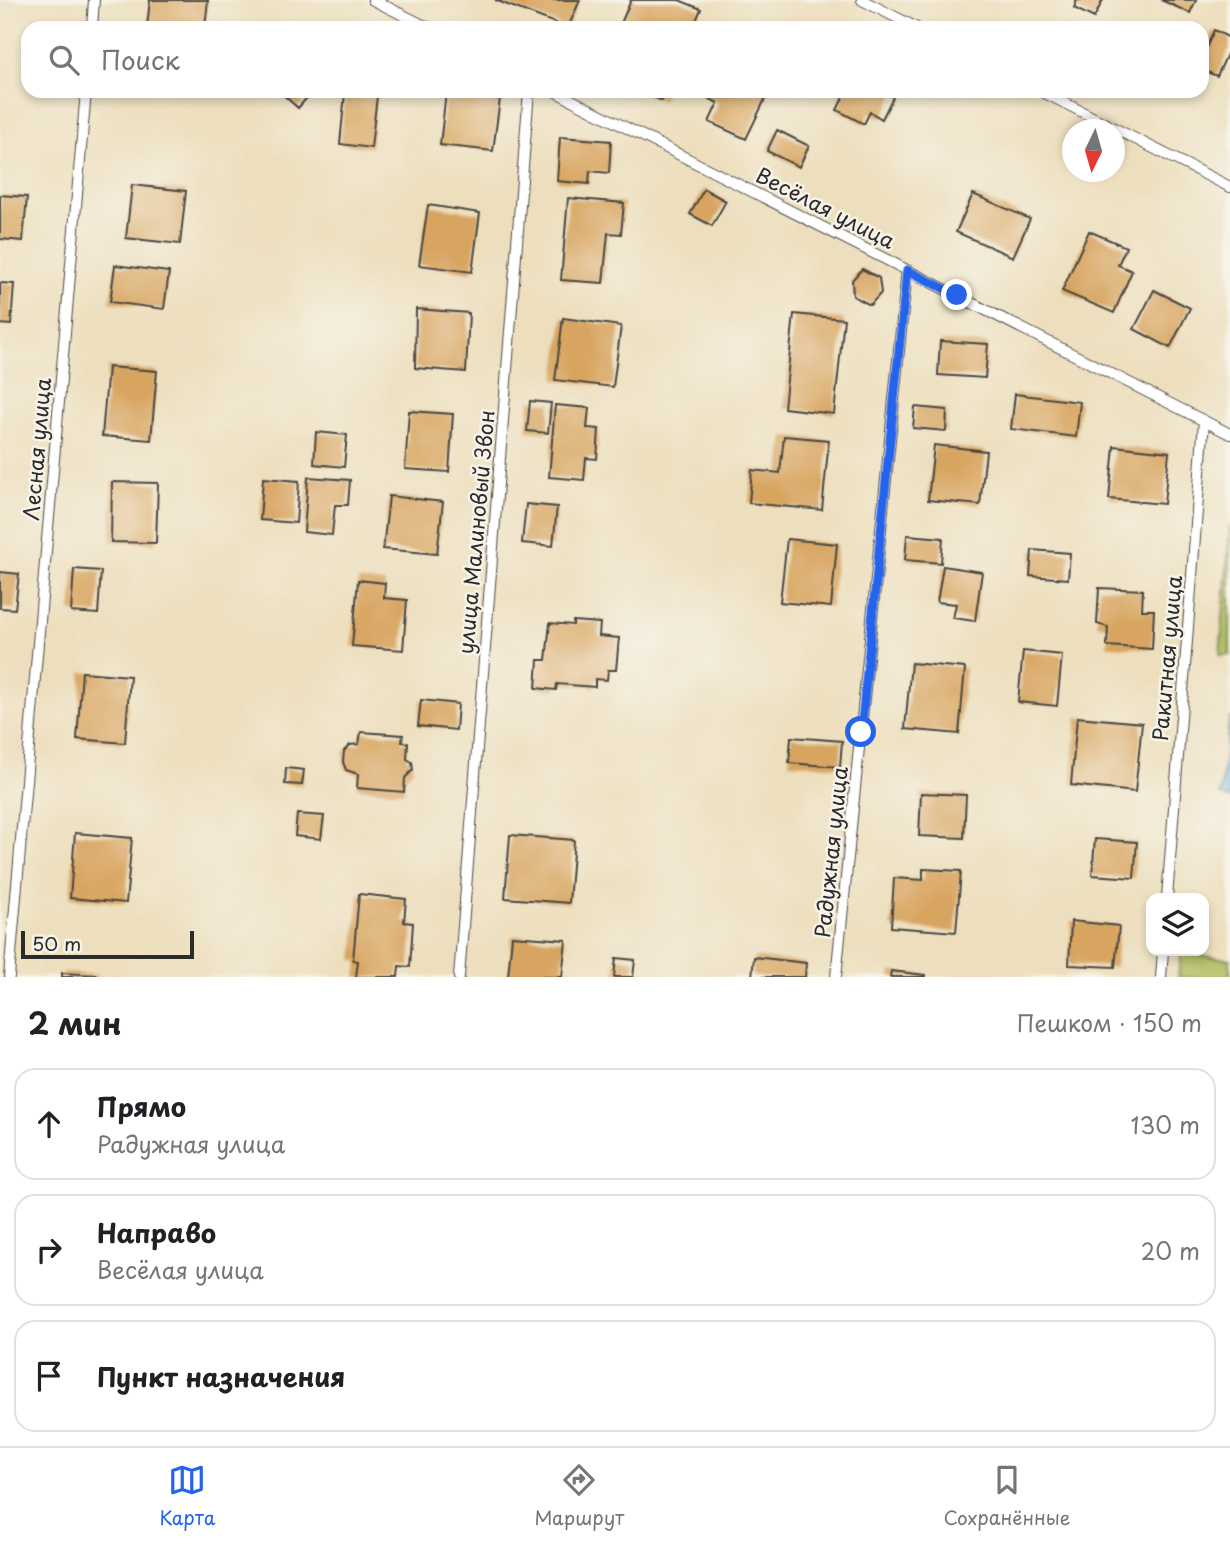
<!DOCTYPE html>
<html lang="ru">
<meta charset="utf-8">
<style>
:root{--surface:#fff;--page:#f2f2f2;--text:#202124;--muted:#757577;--line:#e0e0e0;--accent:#2563eb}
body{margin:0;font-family:"Playpen Sans",sans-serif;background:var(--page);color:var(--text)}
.controls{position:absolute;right:21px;bottom:21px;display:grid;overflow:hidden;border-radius:14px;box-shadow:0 4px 10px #0003}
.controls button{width:63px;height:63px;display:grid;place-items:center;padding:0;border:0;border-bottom:2px solid var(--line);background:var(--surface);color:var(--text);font:35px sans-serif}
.compass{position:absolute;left:1062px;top:119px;width:63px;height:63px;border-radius:50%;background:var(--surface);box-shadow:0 4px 10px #0003;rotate:185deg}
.scale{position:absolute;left:21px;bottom:18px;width:173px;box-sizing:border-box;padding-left:7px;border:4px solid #2b2b2b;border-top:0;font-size:19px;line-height:24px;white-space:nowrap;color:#2b2b2b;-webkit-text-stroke:5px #f7f3e8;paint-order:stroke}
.stop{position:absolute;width:21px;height:21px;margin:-16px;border:5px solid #2563eb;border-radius:50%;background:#fff}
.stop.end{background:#2563eb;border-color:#fff;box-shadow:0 2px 7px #0008}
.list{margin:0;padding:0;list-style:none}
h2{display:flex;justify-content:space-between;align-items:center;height:91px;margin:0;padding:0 28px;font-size:30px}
h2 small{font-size:23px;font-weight:400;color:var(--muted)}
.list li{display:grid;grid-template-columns:46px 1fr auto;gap:21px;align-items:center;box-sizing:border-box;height:112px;margin:0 14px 14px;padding:0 14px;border:2px solid var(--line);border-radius:21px}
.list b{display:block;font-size:26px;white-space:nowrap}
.list p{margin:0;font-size:23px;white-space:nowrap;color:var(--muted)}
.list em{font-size:23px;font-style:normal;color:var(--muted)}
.icon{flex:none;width:38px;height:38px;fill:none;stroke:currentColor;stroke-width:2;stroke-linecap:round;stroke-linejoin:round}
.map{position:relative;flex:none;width:1230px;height:977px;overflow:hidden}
.search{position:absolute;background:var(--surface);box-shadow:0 4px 10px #0003;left:21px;right:21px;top:21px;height:77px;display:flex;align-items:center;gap:18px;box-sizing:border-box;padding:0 24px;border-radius:21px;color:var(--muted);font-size:26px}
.sheet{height:469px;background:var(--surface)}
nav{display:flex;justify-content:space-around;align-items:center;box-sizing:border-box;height:98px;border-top:2px solid var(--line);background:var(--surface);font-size:19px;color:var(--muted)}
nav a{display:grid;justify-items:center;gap:4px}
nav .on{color:var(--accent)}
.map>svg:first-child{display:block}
</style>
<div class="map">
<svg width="1230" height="977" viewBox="0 0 1230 977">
<rect width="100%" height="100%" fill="#f7f3e8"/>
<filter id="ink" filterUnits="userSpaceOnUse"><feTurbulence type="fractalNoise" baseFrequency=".0143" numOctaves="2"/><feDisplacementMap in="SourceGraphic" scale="14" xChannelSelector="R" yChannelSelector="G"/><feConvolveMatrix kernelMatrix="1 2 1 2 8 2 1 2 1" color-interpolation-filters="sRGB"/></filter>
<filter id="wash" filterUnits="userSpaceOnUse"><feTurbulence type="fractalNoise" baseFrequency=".00686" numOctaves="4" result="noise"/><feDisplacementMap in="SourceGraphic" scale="28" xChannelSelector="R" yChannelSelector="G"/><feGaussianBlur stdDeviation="1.57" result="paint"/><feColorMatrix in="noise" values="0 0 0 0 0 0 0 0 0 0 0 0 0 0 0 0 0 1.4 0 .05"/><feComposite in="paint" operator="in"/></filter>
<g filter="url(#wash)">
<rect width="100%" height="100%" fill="#eddfbe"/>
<path fill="#afbc5e" stroke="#6d7444" stroke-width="2" d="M1230,526V655H1220Z
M1181,954L1230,959V977H1178Z"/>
<path fill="#7eb8ef" stroke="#54728d" stroke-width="2" d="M1230,717V799L1220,795Z"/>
<g id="blocks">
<path fill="#d8a561" d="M150,0H208L205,28L147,27Z
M495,0H580L568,28Z
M631,0H679L701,9L693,28H619Z
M1077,0H1103L1094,18L1074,8Z
M1161,0H1196L1190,13Z
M1214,30L1230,38V48L1217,76L1202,70V57Z
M279,91H313L298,108Z
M640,91H666L662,101Z
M704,91H769L746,139L709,122L718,103L702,95Z
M846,91H896L882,119L870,112L864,124L837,110Z
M446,92L500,99L493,151L440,145Z
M345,93L377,96L371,148L340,144Z
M777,130L809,146L799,167L767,151Z
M560,137L611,141L609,173L590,171L589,184L557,181Z
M132,185L186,191L180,244L126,238Z
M704,189L726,201L712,226L690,214Z
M973,194L1030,219L1013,257L956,232Z
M0,195L27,197L23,241L0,239Z
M568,198L624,203L621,234L608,233L603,283L561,280Z
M428,205L480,213L472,272L419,265Z
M1089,231L1126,247L1118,265L1132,271L1114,313L1062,291Z
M115,265L169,272L164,309L110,302Z
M862,269L879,278L881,293L870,305L853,296L852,280Z
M0,283L14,284L11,325L0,324Z
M1154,290L1190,308L1170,348L1134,329Z
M416,309L469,313L466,372L415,368Z
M794,314L844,319L834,414L784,408Z
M563,318L621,326L613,387L555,380Z
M940,341L988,344L985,378L938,375Z
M108,367L157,371L151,440L102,436Z
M1015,394L1080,402L1076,437L1011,429Z
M530,401L551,403L548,433L527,431Z
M555,405L589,408L587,428L599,429L597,459L586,458L584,480L549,477Z
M915,407L947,410L946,431L913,428Z
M409,411L453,414L449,472L405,469Z
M316,432L347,435L344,467L314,464Z
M784,436L829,440L822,510L749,503L752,470L780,473Z
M934,445L986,451L980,505L928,500Z
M1114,446L1169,452L1164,504L1109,499Z
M308,477L350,480L348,505H335L332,535L304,532Z
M263,478L299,481L296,523L260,520Z
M112,482L158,483L156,543L111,542Z
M389,496L443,502L437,554L383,549Z
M526,504L557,507L553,546L522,543Z
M907,535L943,538L941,563L905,560Z
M787,539L837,544L831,607L780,602Z
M1032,550L1070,553L1068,579L1030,576Z
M943,566L982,572L975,621L953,618L956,604L937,602Z
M74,569L101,571L98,614L71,612Z
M0,572L19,574L15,609L0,608Z
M358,580L385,583L384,598L407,600L403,650L352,646Z
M1099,588L1143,590L1142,610H1154L1152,649L1107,646L1108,627L1097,624Z
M573,621L600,623L599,636L619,638L616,670H608L607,680L595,679V687L557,684L556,690L536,688L538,660H546L550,623L573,625Z
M1023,651L1062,655L1057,706L1018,702Z
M911,663L965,668L959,734L905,729Z
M82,672L130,676L125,743L77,739Z
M421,700L458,704L456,730L418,726Z
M1077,717L1142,723L1135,792L1071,785Z
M361,732L403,735L402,742L408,743L407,759L412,762L413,770L405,778L404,792L357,788L358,774L346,770L343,762L344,751L350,745L359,744Z
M791,737L842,741L840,767L789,763Z
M286,768L304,770L302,785L285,784Z
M921,793L966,795L964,838L919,836Z
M297,814L324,816L321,839L295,836Z
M75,833L132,838L126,903L70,898Z
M510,835L574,840L569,903L505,898Z
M1095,839L1137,842L1134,878L1092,875Z
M923,869L961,871L956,932L891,927L894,878L923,880Z
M359,894L406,899L404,922L413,923L410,967L399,966L398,977H356L358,961L353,960Z
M1071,921L1119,926L1115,967L1069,965Z
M512,936L566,940L562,977H508Z
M754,957L806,963L805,977H752Z
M616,958L635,960L633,977H614Z
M891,971L925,975V977H890Z
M62,973L98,975V977H62Z"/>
</g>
</g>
<g filter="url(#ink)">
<use href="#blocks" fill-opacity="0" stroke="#484641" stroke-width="2"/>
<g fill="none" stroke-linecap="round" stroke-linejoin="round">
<defs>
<path id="service" d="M373,0L429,28
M862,0L917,28
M92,28L94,0
M554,91L1230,434
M1041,91L1230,187
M1167,898L1204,421
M9,977L86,91
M459,977L529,91
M836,977L907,270
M1161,977L1163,951"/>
</defs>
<use href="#service" stroke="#484641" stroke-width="12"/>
<use href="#service" stroke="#fff" stroke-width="10"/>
</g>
</g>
<g fill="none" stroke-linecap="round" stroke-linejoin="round" filter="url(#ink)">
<path stroke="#2563eb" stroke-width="9" d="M861,732L907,270L957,295"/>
</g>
<g text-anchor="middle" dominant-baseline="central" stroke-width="5" stroke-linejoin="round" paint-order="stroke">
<g font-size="21" fill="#2b2b2b" stroke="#f7f3e8">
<text transform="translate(826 207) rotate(27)">Весёлая улица</text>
<text transform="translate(36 449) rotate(-85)">Лесная улица</text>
<text transform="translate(475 532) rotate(-85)">улица Малиновый Звон</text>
<text transform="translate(1166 658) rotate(-85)">Ракитная улица</text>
<text transform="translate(830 852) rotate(-84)">Радужная улица</text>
</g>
</g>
</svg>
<div class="controls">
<button><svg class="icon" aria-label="layers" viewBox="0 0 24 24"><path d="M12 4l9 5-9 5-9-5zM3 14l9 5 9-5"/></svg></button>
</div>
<svg class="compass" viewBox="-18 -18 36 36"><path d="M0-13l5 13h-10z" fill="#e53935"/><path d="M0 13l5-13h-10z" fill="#757577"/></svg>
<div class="scale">50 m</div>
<div class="stop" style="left:861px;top:732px"></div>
<div class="stop end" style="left:957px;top:295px"></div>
<div class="search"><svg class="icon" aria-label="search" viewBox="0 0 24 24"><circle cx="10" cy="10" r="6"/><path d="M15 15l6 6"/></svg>Поиск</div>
</div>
<section class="sheet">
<h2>2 мин<small>Пешком · 150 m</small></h2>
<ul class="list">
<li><svg class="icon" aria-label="ahead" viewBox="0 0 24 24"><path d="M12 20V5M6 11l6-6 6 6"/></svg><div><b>Прямо</b><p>Радужная улица</p></div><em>130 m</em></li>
<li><svg class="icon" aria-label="right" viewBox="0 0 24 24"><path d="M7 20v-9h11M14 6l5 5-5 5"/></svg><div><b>Направо</b><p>Весёлая улица</p></div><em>20 m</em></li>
<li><svg class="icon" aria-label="arrive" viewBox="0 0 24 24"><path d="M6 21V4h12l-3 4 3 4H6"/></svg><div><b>Пункт назначения</b></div></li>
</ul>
</section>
<nav>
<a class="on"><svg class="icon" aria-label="map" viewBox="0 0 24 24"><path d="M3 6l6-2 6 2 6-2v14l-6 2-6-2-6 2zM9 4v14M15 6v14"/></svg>Карта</a>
<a><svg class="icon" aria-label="directions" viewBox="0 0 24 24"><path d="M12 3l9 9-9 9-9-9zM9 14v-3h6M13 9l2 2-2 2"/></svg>Маршрут</a>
<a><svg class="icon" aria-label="saved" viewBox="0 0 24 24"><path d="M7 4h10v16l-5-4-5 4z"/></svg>Сохранённые</a>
</nav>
